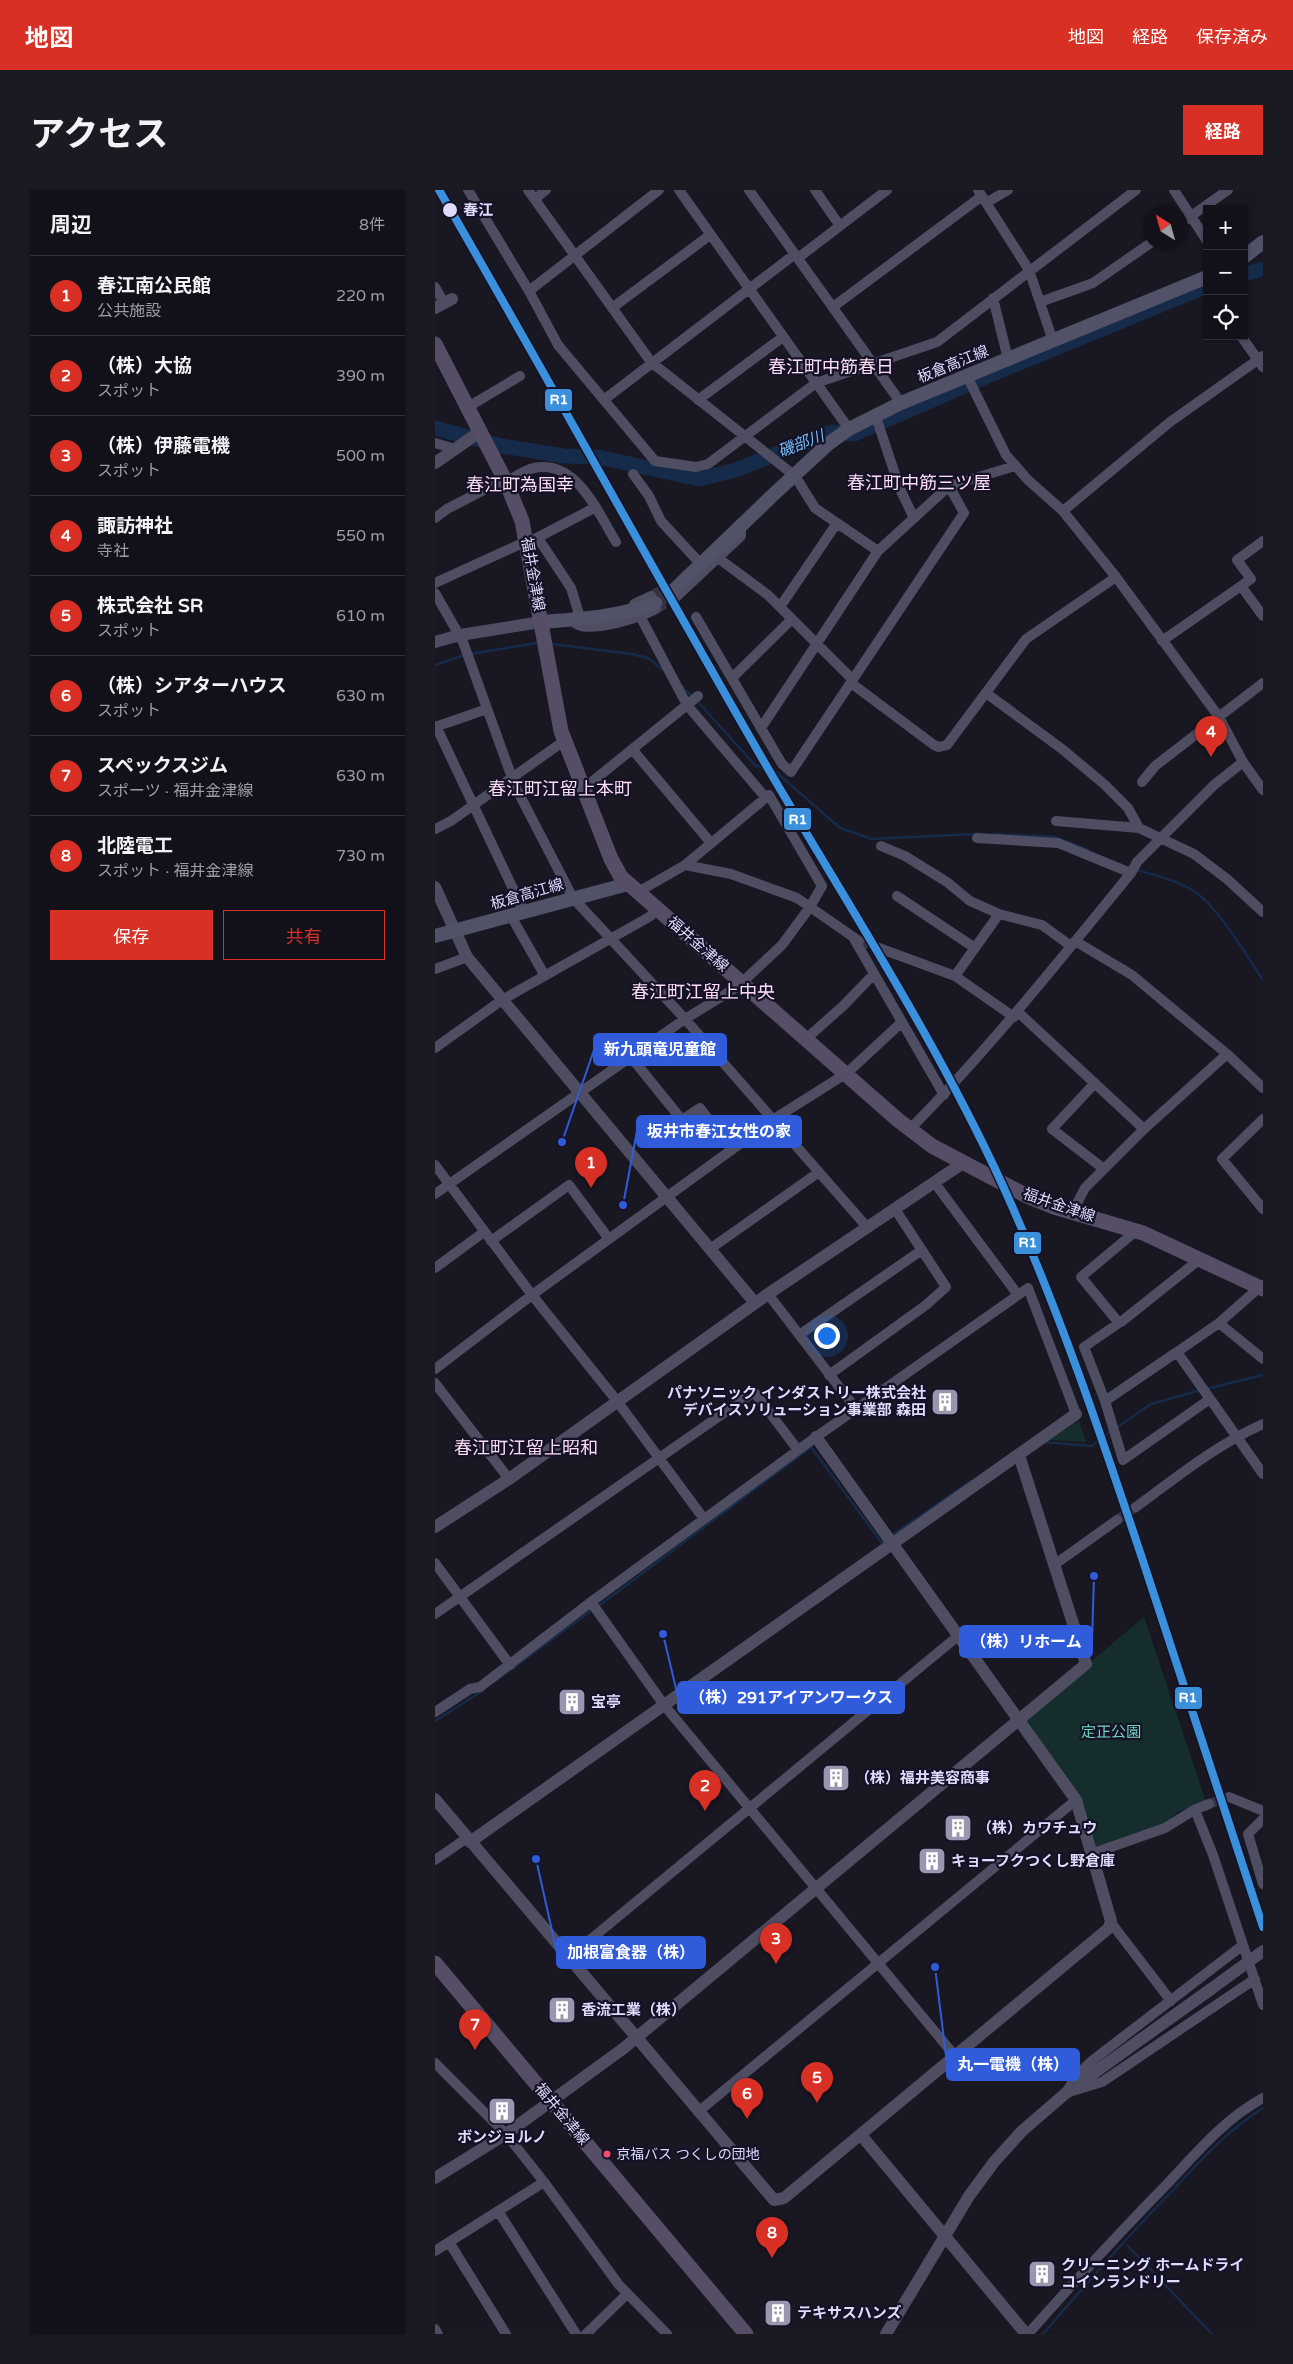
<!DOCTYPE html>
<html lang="ja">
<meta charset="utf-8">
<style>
:root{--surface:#12111a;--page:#1b1a23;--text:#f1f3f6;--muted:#9c9da2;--line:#313139;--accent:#d93025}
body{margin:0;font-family:"Varela Round","Noto Sans JP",sans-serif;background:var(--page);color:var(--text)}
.controls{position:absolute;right:15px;top:15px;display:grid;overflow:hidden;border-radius:0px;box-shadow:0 1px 4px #0004}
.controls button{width:45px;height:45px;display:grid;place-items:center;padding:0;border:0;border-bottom:1px solid var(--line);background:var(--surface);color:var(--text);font:25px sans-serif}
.compass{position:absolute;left:708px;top:15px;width:45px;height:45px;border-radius:50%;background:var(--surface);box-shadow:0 1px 4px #0004;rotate:323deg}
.you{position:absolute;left:391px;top:1145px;width:18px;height:18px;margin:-12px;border:4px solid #fff;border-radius:50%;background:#1a73e8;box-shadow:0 0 0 8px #1a73e833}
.badge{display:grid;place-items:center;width:32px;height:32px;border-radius:50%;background:var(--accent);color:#fff;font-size:16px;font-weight:700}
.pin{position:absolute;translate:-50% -41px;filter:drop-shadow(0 1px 2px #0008)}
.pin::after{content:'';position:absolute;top:26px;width:18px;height:15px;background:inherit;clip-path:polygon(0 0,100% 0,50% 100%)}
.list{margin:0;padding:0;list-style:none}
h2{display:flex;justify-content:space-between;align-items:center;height:65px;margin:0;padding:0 20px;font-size:21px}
h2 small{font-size:16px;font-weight:400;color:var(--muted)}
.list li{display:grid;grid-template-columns:32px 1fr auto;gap:15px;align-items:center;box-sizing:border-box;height:80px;padding:0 20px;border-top:1px solid var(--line)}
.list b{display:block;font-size:19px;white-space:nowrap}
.list p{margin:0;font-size:16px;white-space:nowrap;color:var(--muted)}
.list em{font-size:16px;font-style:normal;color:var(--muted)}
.actions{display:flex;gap:10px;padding:15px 20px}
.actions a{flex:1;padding:11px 0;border:1px solid var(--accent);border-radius:0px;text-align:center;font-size:18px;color:var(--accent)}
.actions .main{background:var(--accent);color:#fff}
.icon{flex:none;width:28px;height:28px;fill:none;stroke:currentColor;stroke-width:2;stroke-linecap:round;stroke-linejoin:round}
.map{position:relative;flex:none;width:828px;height:2144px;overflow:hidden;border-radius:0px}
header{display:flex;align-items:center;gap:30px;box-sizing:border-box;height:70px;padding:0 25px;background:var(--accent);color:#fff}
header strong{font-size:24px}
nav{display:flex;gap:28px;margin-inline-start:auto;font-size:18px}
.intro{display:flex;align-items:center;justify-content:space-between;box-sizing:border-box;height:120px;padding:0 30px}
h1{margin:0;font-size:35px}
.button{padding:12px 22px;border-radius:0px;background:var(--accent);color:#fff;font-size:18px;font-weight:700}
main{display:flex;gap:30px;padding:0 30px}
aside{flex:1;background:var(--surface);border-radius:0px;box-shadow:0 1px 4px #0004}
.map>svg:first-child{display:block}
</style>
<header>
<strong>地図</strong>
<nav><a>地図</a><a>経路</a><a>保存済み</a></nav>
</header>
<div class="intro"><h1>アクセス</h1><a class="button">経路</a></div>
<main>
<aside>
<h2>周辺<small>8件</small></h2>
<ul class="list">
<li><span class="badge">1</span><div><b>春江南公民館</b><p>公共施設</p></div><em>220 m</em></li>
<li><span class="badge">2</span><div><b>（株）大協</b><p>スポット</p></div><em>390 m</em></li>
<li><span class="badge">3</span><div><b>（株）伊藤電機</b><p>スポット</p></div><em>500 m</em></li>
<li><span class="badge">4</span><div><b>諏訪神社</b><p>寺社</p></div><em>550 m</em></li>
<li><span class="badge">5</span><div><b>株式会社 SR</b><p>スポット</p></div><em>610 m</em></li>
<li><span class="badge">6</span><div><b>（株）シアターハウス</b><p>スポット</p></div><em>630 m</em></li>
<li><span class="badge">7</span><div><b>スペックスジム</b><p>スポーツ · 福井金津線</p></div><em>630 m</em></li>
<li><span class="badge">8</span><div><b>北陸電工</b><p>スポット · 福井金津線</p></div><em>730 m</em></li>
</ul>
<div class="actions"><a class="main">保存</a><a>共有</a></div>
</aside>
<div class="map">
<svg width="828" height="2144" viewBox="0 0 828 2144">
<rect width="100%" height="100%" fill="#181722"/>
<path fill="#162d2d" d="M644,1231L651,1252L614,1250Z
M709,1427L771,1612L742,1622L730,1634L655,1661L641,1610L584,1532Z"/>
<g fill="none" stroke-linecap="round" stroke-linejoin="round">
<path stroke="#162a49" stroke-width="2.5" d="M117,454L197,464L213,468L228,480
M35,464L102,453
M0,475L29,465
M247,497L258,507
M262,511L320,575L341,582L405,638L437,649L541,644
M559,644L620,647L653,660
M702,680C722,686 746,691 763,704C785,721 812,766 828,790
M771,1199L828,1185
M681,1238L716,1214L766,1200
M609,1252L657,1256L676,1241
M456,1346L536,1291
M162,1417L376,1257L447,1353L449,1351
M59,1492L157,1420
M0,1531L49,1500
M693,2056L777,2144
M608,2144C650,2095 693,2046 738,2000C766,1970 793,1940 828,1918"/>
<path stroke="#162a49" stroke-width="15" d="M809,84L828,79
M0,238L67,256L129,266L163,267L264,289L301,280L397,242L419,244L550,187L772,96"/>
<path stroke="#363443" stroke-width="10" stroke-dasharray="10 5" stroke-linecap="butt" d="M216,406L234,396
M221,419L241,407
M424,751L444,758
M682,1330L701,1317
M774,1614L794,1607"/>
<path stroke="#363443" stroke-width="14" stroke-dasharray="14 7" stroke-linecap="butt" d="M220,413L239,400"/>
<path stroke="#4e4d62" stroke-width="10" d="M33,0L94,101L123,155L220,271L261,277L273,274L381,193L502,152L701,0
M93,0L216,172L360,286L380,318L443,361
M244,0L414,239
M314,0L466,213
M380,0L405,36
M543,0L594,80L618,151
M739,0L772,51
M100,9L111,0
M551,13L573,0
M746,33L793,0
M363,68L452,0
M0,97L9,113
M94,101L224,0
M558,108L573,169
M605,112L658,93L717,52
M398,117L547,6
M177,118L275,45
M806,146L828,177
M532,186L571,265L593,290L628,321L681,387L784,527L808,572L828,600
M170,209L360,64
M263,210L348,147
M33,217L85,186
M440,224L465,299L479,328
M0,253L20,259
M198,284L214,306L226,331L262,370
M71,292C80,287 90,280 99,278C142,269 163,323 181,352
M628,321L735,232L828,166
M0,328L12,319L70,289
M103,348L136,398L144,424
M98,350L159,318
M283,368L333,405L418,490
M0,393L92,351
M806,396L828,426
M0,403L28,452L80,596L138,708L250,829L432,1037
M241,407L306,346V334
M199,414L216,406
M345,417L402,333
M205,426L252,515L331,608
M261,427L347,574L356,582L529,323L514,296
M137,429L136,430C138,432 142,435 146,436C164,440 205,428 221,419
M727,451L816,389L802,370L828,351
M297,488L357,429
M416,493L499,555L504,557L512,555L591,449L681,387
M551,503L627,559L669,594L693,618L704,638L759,664L792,689L828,722
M1,536L89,722
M0,537L52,519
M326,538L443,361L514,296L580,276
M197,559L276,653
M707,592L720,576L828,493
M148,599L263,506
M621,631L704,638
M0,639L16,631L129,551
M542,648L623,653L696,683
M446,656L470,666L512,692L535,711L564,724L607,735L636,756
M250,675L296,684L362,708L424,751
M462,706L540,758
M76,726L110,786
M418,747L509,905
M640,751L697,785L792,864L828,898
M444,758L520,786L579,827
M0,779L32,767
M520,786L564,724
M583,822L709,939
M372,848L408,816L439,784
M0,858L67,810L214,727L223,720
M196,867L247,930L265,918L297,960
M660,893L617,939L669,979
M828,929L787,969L828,1019
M475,939C554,859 624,771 696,683L702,672L779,595L808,572
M0,975L97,1105L182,1211L269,1329
M499,992L583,1105
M0,1004L250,829L302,797L347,755L375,717L387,696L334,605L250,675L203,702
M637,1023L650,998L709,939L792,864
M701,1041L646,1087L684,1133L649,1157L670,1211L688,1270L775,1209
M56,1051L134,995L174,1049
M275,1059L384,982
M0,1078L49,1042
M827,1095L784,1133L742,1162L828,1284
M333,1104L421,1219
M686,1132L765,1069
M784,1133L828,1169
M364,1145L487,1060
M0,1179L97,1105L339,929L412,883L467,832
M394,1185L491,1115L511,1097L460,1019
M0,1193L74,1289
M670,1211L742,1162
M701,1317C742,1287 781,1255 828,1234
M0,1373L75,1475
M619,1375L682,1330
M156,1412L229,1515L520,1866
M0,1424L319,1202L363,1260
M0,1522L35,1499L45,1497L156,1412L381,1247L593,1098L641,1224
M794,1607L828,1621
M760,1620L778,1665L828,1815
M828,1629L813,1644L828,1694
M656,1664L730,1638L759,1620L774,1614
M0,1670L32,1648
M677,1734L736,1811
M133,1768L523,1446
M0,1873L71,1944L109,1992
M633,1899L644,1883L658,1870L808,1755
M634,1902L667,1892L820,1789
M263,1922L641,1610
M63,2021L141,2144
M14,2052L71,2144
M0,2061L109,1992L184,2095L232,2144
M0,2139L3,2144
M151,2144L192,2104
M593,2144C639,2092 686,2041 735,1991C763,1961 791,1928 828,1908"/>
<path stroke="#4e4d62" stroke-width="12" d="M0,118L17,109
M0,273L46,241
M0,452L25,445L106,432
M0,697L32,767L320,1113
M0,1337L74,1289L333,1104L528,973
M0,1609L339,2010L349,2008L674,1738L676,1731L641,1610L381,1247
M35,1652L641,1224
M426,1945L591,2144
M0,1988L71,1944L189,1858L651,1474L584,1265
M451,2144L534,2006L559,1972L587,1941L631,1903L776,1799"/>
<path stroke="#515168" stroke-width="14" d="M809,67L828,52
M239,400L339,304L393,254L414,239L466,213L772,87
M106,432C146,429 183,427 220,413
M0,746L193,694"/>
<path stroke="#554e66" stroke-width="15" d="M0,154L71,292L87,331L126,541L176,669L186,687L463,930L497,956L592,1006L619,1017L708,1043L828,1099
M0,1773L311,2144"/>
<path stroke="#4e4d62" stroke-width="12" d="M776,1799L828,1761"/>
<defs>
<path id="rail-1" d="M4,0C116,193 223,389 335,582C415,718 502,852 568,996C623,1117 665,1242 707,1368C748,1491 788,1614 828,1737"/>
</defs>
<use href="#rail-1" stroke="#151227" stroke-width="11"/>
<use href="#rail-1" stroke="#3a90db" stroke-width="8"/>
</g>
<defs>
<symbol id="building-square" viewBox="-11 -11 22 22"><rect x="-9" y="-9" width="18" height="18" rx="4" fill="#9996b0" stroke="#151227"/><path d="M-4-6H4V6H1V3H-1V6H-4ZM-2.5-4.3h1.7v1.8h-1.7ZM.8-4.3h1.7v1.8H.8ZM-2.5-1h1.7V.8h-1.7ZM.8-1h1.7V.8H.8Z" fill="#fff"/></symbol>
</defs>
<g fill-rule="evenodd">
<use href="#building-square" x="494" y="1196" width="32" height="32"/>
<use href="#building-square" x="121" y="1496" width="32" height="32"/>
<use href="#building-square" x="385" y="1572" width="32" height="32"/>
<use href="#building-square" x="507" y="1622" width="32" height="32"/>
<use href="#building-square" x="481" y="1655" width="32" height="32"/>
<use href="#building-square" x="111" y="1804" width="32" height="32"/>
<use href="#building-square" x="51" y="1905" width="32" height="32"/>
<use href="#building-square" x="591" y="2068" width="32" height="32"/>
<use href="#building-square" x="327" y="2107" width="32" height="32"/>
</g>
<circle fill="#dedbfc" stroke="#151227" stroke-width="2" cx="15" cy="20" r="8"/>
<circle fill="#f44d6c" stroke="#151227" stroke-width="2" cx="172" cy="1964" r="4.5"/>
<g text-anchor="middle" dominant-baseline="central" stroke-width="4.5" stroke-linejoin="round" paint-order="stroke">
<g font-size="14" fill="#dedbfc" stroke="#151227" text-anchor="start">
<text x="181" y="1964">京福バス つくしの団地</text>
</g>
<g font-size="15" font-weight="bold" fill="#dedbfc" stroke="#151227" text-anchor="start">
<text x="28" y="20">春江</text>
</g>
<g font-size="15" fill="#dedbfc" stroke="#151227">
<text transform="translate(518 174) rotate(-22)">板倉高江線</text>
<text transform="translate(98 384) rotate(80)">福井金津線</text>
<text transform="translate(92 704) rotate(-16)">板倉高江線</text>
<text transform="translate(263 754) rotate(41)">福井金津線</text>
<text transform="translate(624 1015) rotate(19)">福井金津線</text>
<text transform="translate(127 1924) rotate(50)">福井金津線</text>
</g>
<g font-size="15" font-weight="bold" fill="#dedbfc" stroke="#151227" text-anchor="start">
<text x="491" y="1203" text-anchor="end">パナソニック インダストリー株式会社<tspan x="491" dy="17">デバイスソリューション事業部 森田</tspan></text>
<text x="156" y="1512">宝亭</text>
<text x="420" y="1588">（株）福井美容商事</text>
<text x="542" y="1638">（株）カワチュウ</text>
<text x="516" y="1671">キョーフクつくし野倉庫</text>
<text x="146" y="1820">香流工業（株）</text>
<text x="67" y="1947" text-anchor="middle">ボンジョルノ</text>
<text x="626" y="2075">クリーニング ホームドライ<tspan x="626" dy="17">コインランドリー</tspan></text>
<text x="362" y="2123">テキサスハンズ</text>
</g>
<g font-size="15" fill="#6dd6ba" stroke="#151227">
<text x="676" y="1542">定正公園</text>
</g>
<g font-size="16" font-style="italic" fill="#73b9f2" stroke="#151227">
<text transform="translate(366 254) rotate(-21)">磯部川</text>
</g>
<g font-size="18" fill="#fcddf1" stroke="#151227">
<text x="396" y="177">春江町中筋春日</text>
<text x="484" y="293">春江町中筋三ツ屋</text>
<text x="85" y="295">春江町為国幸</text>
<text x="125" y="599">春江町江留上本町</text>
<text x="268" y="802">春江町江留上中央</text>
<text x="91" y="1258">春江町江留上昭和</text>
</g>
</g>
<path fill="none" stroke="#305cdc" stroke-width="2" d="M127 952L159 860M188 1015L202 941M659 1386L657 1451M228 1444L243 1507M101 1669L122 1763M500 1777L512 1874"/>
<g fill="#305cdc" stroke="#151227" stroke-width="2">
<circle cx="127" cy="952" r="5"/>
<circle cx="188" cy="1015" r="5"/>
<circle cx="659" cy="1386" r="5"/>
<circle cx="228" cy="1444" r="5"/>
<circle cx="101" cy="1669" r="5"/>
<circle cx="500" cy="1777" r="5"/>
</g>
<g fill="#305cdc" stroke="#305cdc" stroke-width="2">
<rect x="159" y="844" width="132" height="31" rx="5"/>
<rect x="202" y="926" width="164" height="31" rx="5"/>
<rect x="525" y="1436" width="132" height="31" rx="5"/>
<rect x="243" y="1492" width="226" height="31" rx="5"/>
<rect x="122" y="1747" width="148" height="31" rx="5"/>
<rect x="512" y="1859" width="132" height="31" rx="5"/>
</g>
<g font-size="16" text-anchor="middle" font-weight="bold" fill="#fff">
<text x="225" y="865">新九頭竜児童館</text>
<text x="284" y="947">坂井市春江女性の家</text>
<text x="591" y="1457">（株）リホーム</text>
<text x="356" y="1513">（株）291アイアンワークス</text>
<text x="196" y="1768">加根富食器（株）</text>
<text x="578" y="1880">丸一電機（株）</text>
</g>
<g stroke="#151227" stroke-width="2">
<rect x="109" y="198" width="29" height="24" rx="5" fill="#3a90db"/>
<rect x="348" y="617" width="29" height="24" rx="5" fill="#3a90db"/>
<rect x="578" y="1041" width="29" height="24" rx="5" fill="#3a90db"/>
<rect x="739" y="1496" width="29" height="24" rx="5" fill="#3a90db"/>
</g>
<g font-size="14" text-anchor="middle" font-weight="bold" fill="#fff">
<text x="124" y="214">R1</text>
<text x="363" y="634">R1</text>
<text x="593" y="1057">R1</text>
<text x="753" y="1512">R1</text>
</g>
</svg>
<div class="controls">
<button>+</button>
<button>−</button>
<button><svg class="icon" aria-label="locate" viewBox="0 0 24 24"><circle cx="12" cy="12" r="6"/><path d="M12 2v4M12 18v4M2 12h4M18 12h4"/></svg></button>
</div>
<svg class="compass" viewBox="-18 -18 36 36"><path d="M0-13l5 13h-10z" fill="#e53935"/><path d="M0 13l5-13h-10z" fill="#9c9da2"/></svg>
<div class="you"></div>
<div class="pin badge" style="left:156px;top:998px">1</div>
<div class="pin badge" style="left:270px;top:1621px">2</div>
<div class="pin badge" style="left:341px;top:1774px">3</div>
<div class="pin badge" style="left:776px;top:567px">4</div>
<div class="pin badge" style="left:382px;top:1913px">5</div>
<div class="pin badge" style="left:312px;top:1929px">6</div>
<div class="pin badge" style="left:40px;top:1860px">7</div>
<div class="pin badge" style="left:337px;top:2068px">8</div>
</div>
</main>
